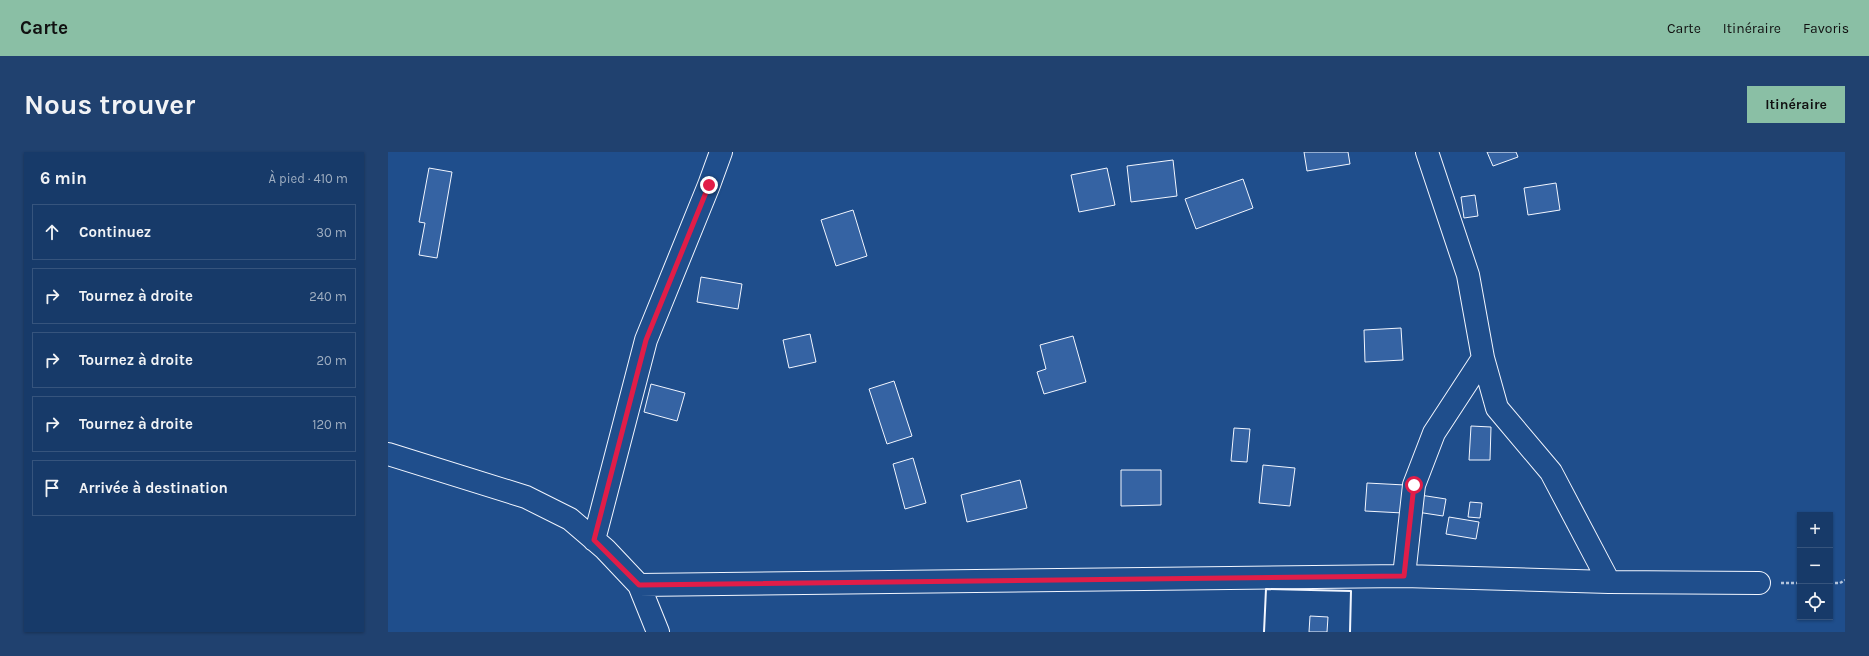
<!DOCTYPE html>
<html lang="fr">
<meta charset="utf-8">
<style>
:root{--surface:#173a69;--page:#20416f;--text:#f1f3f6;--muted:#9eadc0;--line:#36547d;--accent:#8abfa5}
body{margin:0;font-family:Karla,sans-serif;background:var(--page);color:var(--text)}
.controls{position:absolute;right:12px;bottom:12px;display:grid;overflow:hidden;border-radius:0px;box-shadow:0 1px 3px #0004}
.controls button{width:36px;height:36px;display:grid;place-items:center;padding:0;border:0;border-bottom:1px solid var(--line);background:var(--surface);color:var(--text);font:20px sans-serif}
.stop{position:absolute;width:12px;height:12px;margin:-9px;border:3px solid #e11d48;border-radius:50%;background:#fff}
.stop.end{background:#e11d48;border-color:#fff;box-shadow:0 1px 4px #0008}
.list{margin:0;padding:0;list-style:none}
h2{display:flex;justify-content:space-between;align-items:center;height:52px;margin:0;padding:0 16px;font-size:17px}
h2 small{font-size:13px;font-weight:400;color:var(--muted)}
.list li{display:grid;grid-template-columns:26px 1fr auto;gap:12px;align-items:center;box-sizing:border-box;height:56px;margin:0 8px 8px;padding:0 8px;border:1px solid var(--line);border-radius:0px}
.list b{display:block;font-size:15px;white-space:nowrap}
.list em{font-size:13px;font-style:normal;color:var(--muted)}
.icon{flex:none;width:22px;height:22px;fill:none;stroke:currentColor;stroke-width:2;stroke-linecap:round;stroke-linejoin:round}
.map{position:relative;flex:none;width:1457px;height:480px;overflow:hidden;border-radius:0px}
header{display:flex;align-items:center;gap:24px;box-sizing:border-box;height:56px;padding:0 20px;background:var(--accent);color:#111}
header strong{font-size:19px}
nav{display:flex;gap:22px;margin-inline-start:auto;font-size:14px}
.intro{display:flex;align-items:center;justify-content:space-between;box-sizing:border-box;height:96px;padding:0 24px}
h1{margin:0;font-size:28px}
.button{padding:10px 18px;border-radius:0px;background:var(--accent);color:#111;font-size:14px;font-weight:700}
main{display:flex;gap:24px;padding:0 24px}
aside{flex:1;background:var(--surface);border-radius:0px;box-shadow:0 1px 3px #0004}
.map>svg:first-child{display:block}
</style>
<header>
<strong>Carte</strong>
<nav><a>Carte</a><a>Itinéraire</a><a>Favoris</a></nav>
</header>
<div class="intro"><h1>Nous trouver</h1><a class="button">Itinéraire</a></div>
<main>
<aside>
<h2>6 min<small>À pied · 410 m</small></h2>
<ul class="list">
<li><svg class="icon" aria-label="ahead" viewBox="0 0 24 24"><path d="M12 20V5M6 11l6-6 6 6"/></svg><div><b>Continuez</b></div><em>30 m</em></li>
<li><svg class="icon" aria-label="right" viewBox="0 0 24 24"><path d="M7 20v-9h11M14 6l5 5-5 5"/></svg><div><b>Tournez à droite</b></div><em>240 m</em></li>
<li><svg class="icon" aria-label="right" viewBox="0 0 24 24"><path d="M7 20v-9h11M14 6l5 5-5 5"/></svg><div><b>Tournez à droite</b></div><em>20 m</em></li>
<li><svg class="icon" aria-label="right" viewBox="0 0 24 24"><path d="M7 20v-9h11M14 6l5 5-5 5"/></svg><div><b>Tournez à droite</b></div><em>120 m</em></li>
<li><svg class="icon" aria-label="arrive" viewBox="0 0 24 24"><path d="M6 21V4h12l-3 4 3 4H6"/></svg><div><b>Arrivée à destination</b></div></li>
</ul>
</aside>
<div class="map">
<svg width="1457" height="480" viewBox="0 0 1457 480">
<rect width="100%" height="100%" fill="#1f4e8c"/>
<path fill="#3563a3" stroke="#f2f6ff" d="M916,0H960L962,12L919,19Z
M1099,0H1128L1130,5L1105,14Z
M785,8L789,44L743,50L739,14Z
M41,16L64,20L49,106L31,103L37,71L31,70Z
M719,16L727,53L691,60L683,23Z
M855,27L865,56L808,77L797,47Z
M1168,31L1172,58L1140,63L1136,36Z
M1087,43L1090,64L1076,66L1073,45Z
M465,58L479,104L448,114L433,68Z
M313,125L354,132L350,157L309,150Z
M1013,176L1015,208L977,210L976,178Z
M422,182L428,210L401,216L395,188Z
M685,184L698,230L656,242L649,220L658,217L652,193Z
M506,229L524,284L499,292L481,237Z
M263,232L297,241L289,269L256,260Z
M1083,274L1103,275L1102,308H1081Z
M846,276L862,277L859,310L843,309Z
M525,306L538,351L517,357L505,312Z
M875,313L907,316L902,354L871,351Z
M733,318H773V353L733,354Z
M632,328L639,356L579,370L573,343Z
M979,331L1017,333L1015,361L977,359Z
M1032,343L1058,347L1055,364L1029,360Z
M1082,350L1094,351L1092,366L1080,365Z
M1061,365L1091,370L1088,387L1058,382Z
M922,464L940,465L939,480H921Z"/>
<g fill="none" stroke-linecap="round" stroke-linejoin="round">
<defs>
<path id="minor" d="M1095,206L1109,256L1163,320L1221,430
M0,302L138,345L182,367L217,397L251,433L270,480
M206,388L258,188L321,33L333,0
M1016,424L1026,333L1046,281L1095,206L1080,123L1039,0
M251,433L1016,424L1221,430L1371,431"/>
</defs>
<use href="#minor" stroke="#f2f6ff" stroke-width="24"/>
<path stroke="#b3c4dc" stroke-width="2.5" stroke-dasharray="3 2" stroke-linecap="butt" d="M1393,431H1412
M1442,431H1452L1457,428"/>
<use href="#minor" stroke="#1f4e8c" stroke-width="22"/>
<path stroke="#f2f6ff" stroke-width="2" d="M876,480L878,437L963,439L962,480"/>
</g>
<g fill="none" stroke-linecap="round" stroke-linejoin="round">
<path stroke="#e11d48" stroke-width="5" d="M321,33L258,188L206,388L251,433L1016,424L1026,333"/>
</g>
</svg>
<div class="controls">
<button>+</button>
<button>−</button>
<button><svg class="icon" aria-label="locate" viewBox="0 0 24 24"><circle cx="12" cy="12" r="6"/><path d="M12 2v4M12 18v4M2 12h4M18 12h4"/></svg></button>
</div>
<div class="stop" style="left:1026px;top:333px"></div>
<div class="stop end" style="left:321px;top:33px"></div>
</div>
</main>
